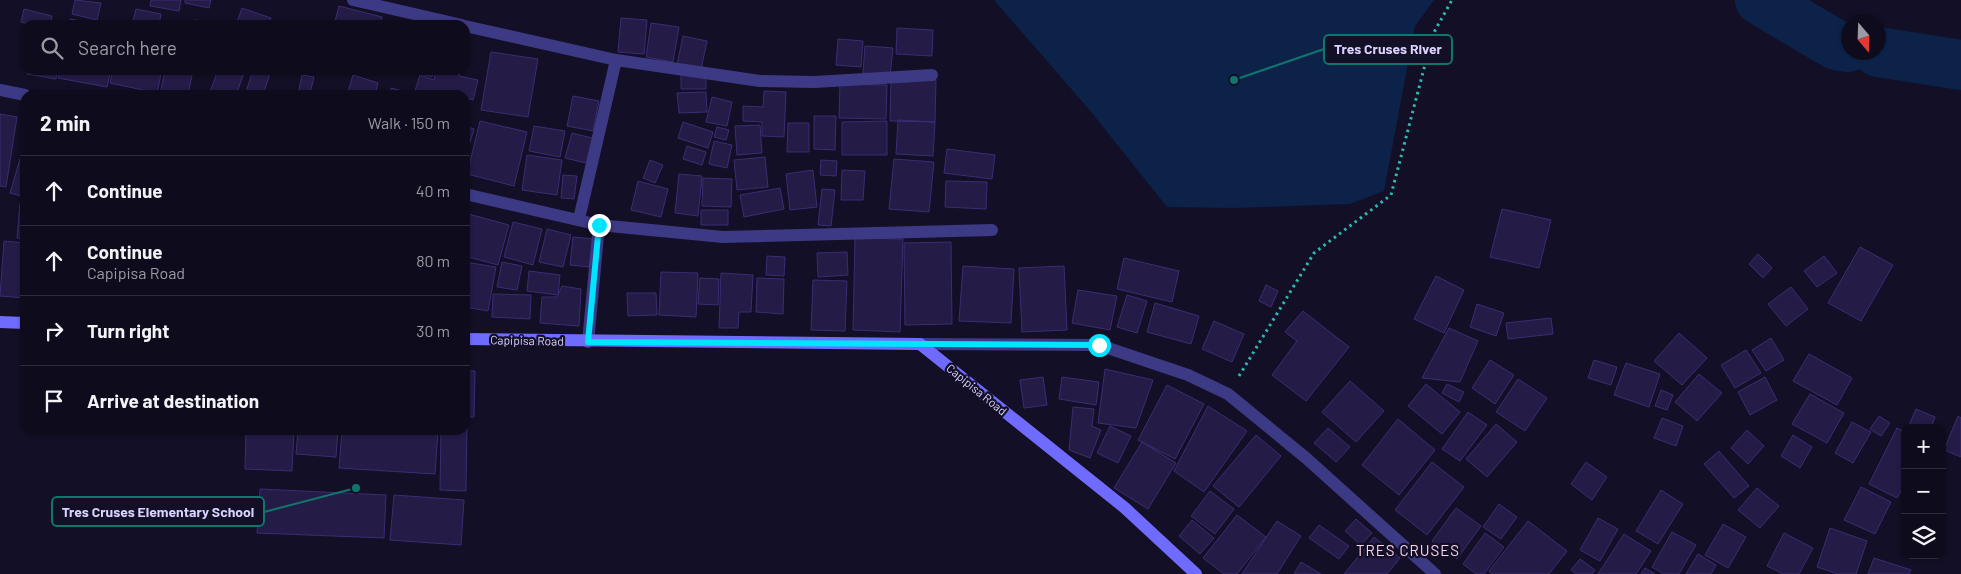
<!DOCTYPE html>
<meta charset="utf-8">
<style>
:root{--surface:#0e0b1c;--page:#171425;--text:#f1f3f6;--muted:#9b9ba3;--line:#2e2b3b}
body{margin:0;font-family:Barlow,sans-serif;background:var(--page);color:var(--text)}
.controls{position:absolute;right:15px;bottom:15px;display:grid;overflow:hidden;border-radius:10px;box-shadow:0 1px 4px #0004}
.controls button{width:45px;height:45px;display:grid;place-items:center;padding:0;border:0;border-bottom:1px solid var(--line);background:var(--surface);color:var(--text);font:25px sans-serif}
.compass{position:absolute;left:1841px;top:15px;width:45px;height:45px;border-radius:50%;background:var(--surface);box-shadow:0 1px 4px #0004;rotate:161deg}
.stop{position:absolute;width:15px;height:15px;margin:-11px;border:4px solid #00e5ff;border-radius:50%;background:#fff}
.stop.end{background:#00e5ff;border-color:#fff;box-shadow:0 1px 5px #0008}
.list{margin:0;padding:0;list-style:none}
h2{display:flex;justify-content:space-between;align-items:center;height:65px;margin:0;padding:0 20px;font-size:21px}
h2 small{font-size:16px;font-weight:400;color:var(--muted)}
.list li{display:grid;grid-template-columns:32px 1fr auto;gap:15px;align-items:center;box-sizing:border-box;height:70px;padding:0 20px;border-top:1px solid var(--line)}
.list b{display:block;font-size:19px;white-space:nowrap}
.list p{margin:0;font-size:16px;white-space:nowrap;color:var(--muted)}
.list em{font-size:16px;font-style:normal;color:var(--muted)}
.icon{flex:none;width:28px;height:28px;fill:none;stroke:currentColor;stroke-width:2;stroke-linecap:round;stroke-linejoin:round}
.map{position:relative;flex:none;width:1961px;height:574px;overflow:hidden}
.search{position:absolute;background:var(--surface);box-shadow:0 1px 4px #0004;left:20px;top:20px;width:450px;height:55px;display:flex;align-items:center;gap:12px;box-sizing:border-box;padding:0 18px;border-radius:15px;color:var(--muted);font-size:19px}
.panel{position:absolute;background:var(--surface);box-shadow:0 1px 4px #0004;left:20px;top:90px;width:450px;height:345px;border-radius:15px}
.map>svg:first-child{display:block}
</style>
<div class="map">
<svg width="1961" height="574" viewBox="0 0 1961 574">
<rect width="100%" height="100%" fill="#130f26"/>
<path fill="#0c2248" d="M994,0H1434L1415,26L1384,191L1350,204L1234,208L1167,207L1092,113Z"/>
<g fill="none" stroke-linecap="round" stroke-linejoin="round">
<path stroke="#0c2248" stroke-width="50" d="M1760,0L1836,45L1848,47
M1878,52L1961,65"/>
</g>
<path fill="#241b47" stroke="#3b2d73" d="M75,0L101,3L97,20L72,14Z
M151,0H181L179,11L150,6Z
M185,0H211L209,8L185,3Z
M339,6L382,17L380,25H334Z
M242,8L271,18L268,25H236Z
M24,9L52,16L50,25H32L21,22Z
M136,9L161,14L159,25H132Z
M621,18L647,20L644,54L618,52Z
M70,19L102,25H69Z
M195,20L206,21L205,25H194Z
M651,23L679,27L673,62L646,57Z
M897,28L933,30L932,56L896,54Z
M683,36L707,41L701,70L677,65Z
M838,39L863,41L861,67L836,65Z
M865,46L893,48L890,76L863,73Z
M491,52L538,59L528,117L481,110Z
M28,70H57L56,79L27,74Z
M60,70H111L107,87L58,78Z
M113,70H162L157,93L110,83Z
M165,70H193L188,95H160Z
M218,70H245L236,95H220L210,92Z
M253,70L270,74L263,95H245Z
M408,70H434L432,77Z
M436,70H460L459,76L478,80L473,100L465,98V95H428L415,91L420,75L434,80Z
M681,74H706V89H681Z
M302,75L314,77L310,93L299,90Z
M353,75L378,83L375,95H347Z
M891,80H936L935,122L890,121Z
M840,84L887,85L886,119L839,118Z
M391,88L418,95H390Z
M764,91L786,92L784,137L762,136V122L743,121V106L763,107Z
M706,92L707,112L679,113L677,93Z
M573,96L599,101L593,131L567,126Z
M712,97L732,102L727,126L706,122Z
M0,114L17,117L6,187L0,186Z
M814,116H836L835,150L814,149Z
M898,120L935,122L933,156L896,154Z
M480,121L527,132L514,186L467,174Z
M887,121V155H842V122Z
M683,122L713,132L708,148L678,138Z
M788,123H809V152H787Z
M760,125L762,153L737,155L735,126Z
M465,126L474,129L465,159Z
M534,126L565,131L560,157L529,151Z
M717,127L729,130L726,140L714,137Z
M572,133L596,139L590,164L565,158Z
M714,141L732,145L727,168L709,164Z
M25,142V197L10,193Z
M687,146L706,152L702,165L683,159Z
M947,149L995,155L992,179L944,173Z
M527,155L562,160L557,195L522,190Z
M765,157L768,187L737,190L734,160Z
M894,159L934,162L929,212L889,209Z
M650,160L663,165L655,183L643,178Z
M821,160L837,161L836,176L820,175Z
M813,170L817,207L790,210L786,174Z
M842,170L865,171L863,200H841Z
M679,174L702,176L698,216L675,213Z
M563,175L577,176L574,199L561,198Z
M703,178L732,179L731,207L702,206Z
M638,181L668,189L661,217L631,210Z
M946,181L987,182L986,209L945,207Z
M780,188L784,209L744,217L740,195Z
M822,189L835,190L831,226L818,225Z
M20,203L25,204V239L17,238Z
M1502,209L1551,220L1539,268L1490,257Z
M701,210H728V225H701Z
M465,213L509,225L498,265L465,256Z
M513,222L542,229L533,265L504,257Z
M547,229L571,235L563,267L539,262Z
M573,237L593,239L589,267L570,265Z
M855,238L903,239L900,332L853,330Z
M4,241L25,243V298L0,296Z
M951,242L952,324L905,325L904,243Z
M1860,247L1893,265L1861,321L1828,303Z
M847,252L848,275L818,277L817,253Z
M1758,254L1772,268L1763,278L1749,264Z
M767,256L785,257L784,276L766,275Z
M1824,256L1837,273L1817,287L1804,271Z
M1124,258L1179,271L1172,302L1117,289Z
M465,262L496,267L488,311L465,307Z
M502,262L522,266L517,290L497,287Z
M963,266L1014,269L1011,323L959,321Z
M1064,266L1067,330L1022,332L1019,268Z
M529,271L560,275L558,295L527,291Z
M661,272L698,273L696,317L659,315Z
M721,273L753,275L751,312H739L738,328H719Z
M1436,276L1464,290L1444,333L1414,319Z
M700,278L719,279L718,305L698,304Z
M757,278L784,279L783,314L756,312Z
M813,280L847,281L845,331L811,330Z
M1266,285L1278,291L1271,307L1259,301Z
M562,286L581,289L579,326L540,323L542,297H557Z
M1791,287L1808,309L1786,326L1768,304Z
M1078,290L1117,296L1110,330L1072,323Z
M627,293H656L657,315L628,316Z
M493,294L531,295L530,319L492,317Z
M1127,295L1147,301L1137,333L1117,327Z
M1155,303L1199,316L1191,344L1147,332Z
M1477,304L1504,313L1496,336L1470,327Z
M1303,311L1349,347L1306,401L1272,375L1297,341L1285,332Z
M1551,318L1553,334L1508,339L1506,323Z
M1214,321L1244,334L1232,362L1202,349Z
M1449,328L1478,341L1460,382L1422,378Z
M1679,333L1707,358L1682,385L1654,361Z
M1771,338L1784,360L1766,371L1752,350Z
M1746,350L1761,373L1735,388L1721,365Z
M1809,354L1852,378L1837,405L1793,381Z
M1490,360L1514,375L1495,404L1472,388Z
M1594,360L1617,367L1611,385L1588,378Z
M1626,363L1660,374L1649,407L1614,395Z
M1105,369L1153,380L1136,428L1098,423Z
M465,371H475L474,417H465Z
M1699,374L1722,393L1697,421L1675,402Z
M1043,377L1047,405L1024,408L1020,380Z
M1062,377L1099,382L1096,405L1059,399Z
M1765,377L1777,400L1750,415L1738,392Z
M1518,379L1547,398L1525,431L1496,412Z
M1350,381L1384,411L1356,442L1322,412Z
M1426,384L1460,412L1442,434L1408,406Z
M1447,384L1464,392L1459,402L1442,393Z
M1167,385L1204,404L1175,459L1138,440Z
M1661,390L1673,395L1667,410L1655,406Z
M1810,394L1844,413L1827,443L1792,424Z
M1208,406L1247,431L1204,492L1174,471Z
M1073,407L1094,409L1092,426L1101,430L1090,458L1069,450Z
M1916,409L1935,417L1931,428H1908Z
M1468,412L1487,425L1460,461L1442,449Z
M1879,416L1890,423L1881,436L1870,429Z
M1958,416L1961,418V457L1944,450Z
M1662,418L1683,426L1676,446L1654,438Z
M1398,419L1435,450L1399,495L1362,465Z
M1852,422L1871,432L1853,463L1835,453Z
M465,423H467L466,491L440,490L441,430H465Z
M1496,424L1517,442L1487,477L1466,459Z
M1110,426L1131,436L1118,463L1097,453Z
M1328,428L1350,447L1336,462L1314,443Z
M1897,428L1905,432V484L1897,498L1869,484Z
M246,430H294L292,471L245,469Z
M298,430H338L336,457L296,454Z
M342,430H438L435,474L339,468Z
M1747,430L1764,446L1748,464L1731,448Z
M1256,435L1281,456L1239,507L1213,486Z
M1793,435L1812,447L1800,468L1781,456Z
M1142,442L1176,463L1148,509L1114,488Z
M1719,451L1749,486L1734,498L1704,464Z
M1432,462L1464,487L1427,535L1395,510Z
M1586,462L1607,477L1592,500L1571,484Z
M1861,487L1891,502L1875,534L1844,520Z
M1757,488L1779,506L1760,528L1738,510Z
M260,489L386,495L384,538L257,533Z
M1661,490L1683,504L1658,544L1636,531Z
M1210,491L1234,509L1215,534L1191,516Z
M394,495L464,500L461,545L390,540Z
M1499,504L1517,517L1501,539L1483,527Z
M1456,508L1481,526L1457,559L1432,541Z
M1237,515L1266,537L1237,574H1224L1203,558Z
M1598,518L1618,529L1600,561L1580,550Z
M1356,519L1372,533L1361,545L1345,531Z
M1192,520L1214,538L1200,554L1179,536Z
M1277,521L1301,536L1277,574H1242Z
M1528,521L1567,551L1549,574H1492L1489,571Z
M1723,524L1746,537L1728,568L1705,555Z
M1319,525L1349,546L1339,559L1309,538Z
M1830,528L1867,541L1856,574H1838L1817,567Z
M1672,532L1696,545L1679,574H1664L1652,567Z
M1485,533L1504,547L1484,574H1476L1463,564Z
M1784,533L1813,548L1799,574H1783L1767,566Z
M1624,534L1651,551L1636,574H1598Z
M1374,537L1400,558L1387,574H1344Z
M1698,554L1716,565L1711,574H1686Z
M1874,558L1911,570L1909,574H1868Z
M1580,559L1595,570L1592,574H1576L1571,570Z
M1301,562L1321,574H1294Z
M1645,568L1655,574H1641Z"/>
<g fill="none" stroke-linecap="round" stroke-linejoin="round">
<path stroke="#2fb8b0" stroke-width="3" stroke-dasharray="2.5 4" stroke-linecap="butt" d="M1239,376L1314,253L1391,195L1433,34L1452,0"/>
<path stroke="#3d3a85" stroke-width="12" d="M353,0L462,25
M465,26L616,60L760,81L815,82L932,75
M0,90L25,95
M465,194L599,225L723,237L992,230
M579,219L616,60
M588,342L599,225
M920,344L1099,345L1188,375L1228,394L1306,458L1435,574"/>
<path stroke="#6f6bff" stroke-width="12" d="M0,322L25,323
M465,339L920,344L1125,508L1196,574"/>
</g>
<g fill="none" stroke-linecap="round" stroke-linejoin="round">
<path stroke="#00e5ff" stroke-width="6" d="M599,225L588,342L1099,345"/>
</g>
<g text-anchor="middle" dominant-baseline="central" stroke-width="4.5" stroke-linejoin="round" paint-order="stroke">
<g font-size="12" fill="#d9d4ff" stroke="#130f26">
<text transform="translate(527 340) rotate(1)">Capipisa Road</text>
<text transform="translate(977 389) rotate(39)">Capipisa Road</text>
</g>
<g font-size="15" letter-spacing="1" fill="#ffd6f0" stroke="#130f26">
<text x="1408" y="550">TRES CRUSES</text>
</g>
</g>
<path fill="none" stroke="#0f766e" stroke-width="2" d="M1234 80L1324 49M356 488L264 512"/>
<g fill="#0f766e" stroke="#130f26" stroke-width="2">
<circle cx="1234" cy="80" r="5"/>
<circle cx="356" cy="488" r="5"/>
</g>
<g fill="#130f26" stroke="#0f766e" stroke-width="2">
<rect x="1324" y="35" width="128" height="29" rx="5"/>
<rect x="52" y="497" width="212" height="29" rx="5"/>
</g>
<g font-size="14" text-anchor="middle" font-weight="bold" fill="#d9d4ff">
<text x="1388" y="54">Tres Cruses River</text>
<text x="158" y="517">Tres Cruses Elementary School</text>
</g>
</svg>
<div class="controls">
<button>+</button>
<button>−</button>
<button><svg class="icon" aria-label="layers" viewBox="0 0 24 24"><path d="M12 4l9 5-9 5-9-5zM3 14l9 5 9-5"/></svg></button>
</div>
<svg class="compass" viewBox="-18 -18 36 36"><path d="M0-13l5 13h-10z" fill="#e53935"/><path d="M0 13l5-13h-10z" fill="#9b9ba3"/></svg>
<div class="stop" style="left:1099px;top:345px"></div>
<div class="stop end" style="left:599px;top:225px"></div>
<div class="search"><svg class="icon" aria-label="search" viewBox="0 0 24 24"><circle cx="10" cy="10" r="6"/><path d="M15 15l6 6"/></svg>Search here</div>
<section class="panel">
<h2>2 min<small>Walk · 150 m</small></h2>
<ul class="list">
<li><svg class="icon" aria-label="ahead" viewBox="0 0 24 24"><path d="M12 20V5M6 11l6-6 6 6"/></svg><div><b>Continue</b></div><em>40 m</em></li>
<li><svg class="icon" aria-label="ahead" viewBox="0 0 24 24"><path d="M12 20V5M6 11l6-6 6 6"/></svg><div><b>Continue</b><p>Capipisa Road</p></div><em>80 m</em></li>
<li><svg class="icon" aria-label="right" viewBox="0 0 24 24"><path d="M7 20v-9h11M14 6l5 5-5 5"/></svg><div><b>Turn right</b></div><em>30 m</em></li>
<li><svg class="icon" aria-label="arrive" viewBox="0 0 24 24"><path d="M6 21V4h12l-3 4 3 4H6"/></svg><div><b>Arrive at destination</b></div></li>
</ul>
</section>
</div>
